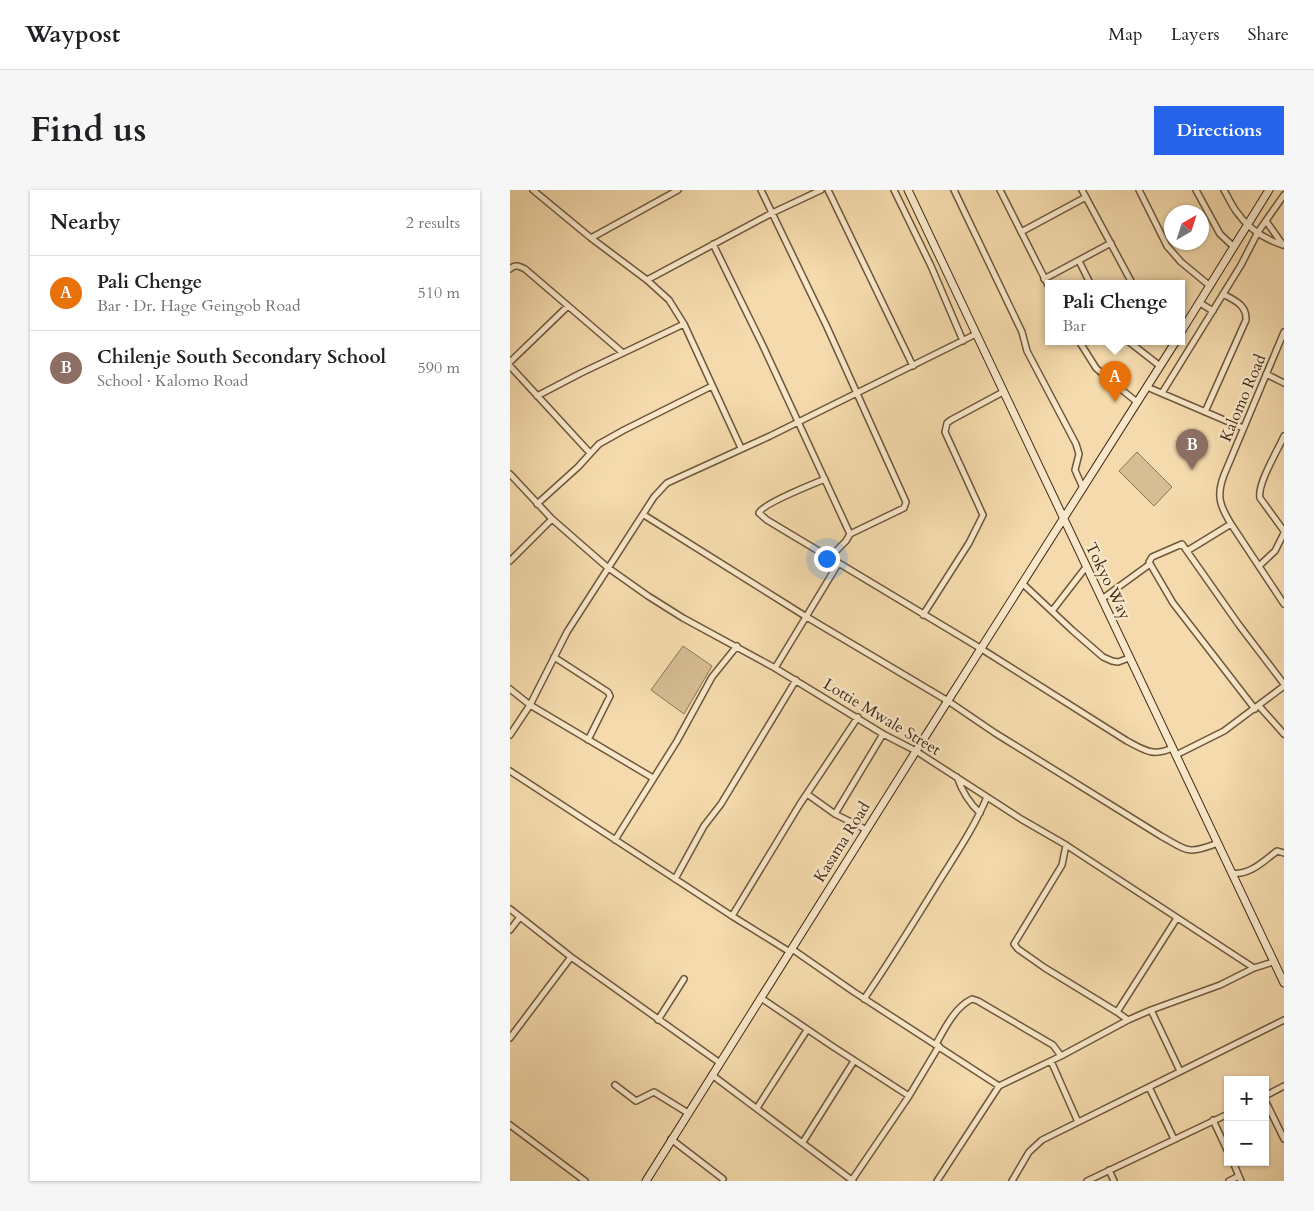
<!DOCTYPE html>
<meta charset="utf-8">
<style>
:root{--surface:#fff;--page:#f6f6f6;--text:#202124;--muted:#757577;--line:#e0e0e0;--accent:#2563eb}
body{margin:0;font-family:Cardo,serif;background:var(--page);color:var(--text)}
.controls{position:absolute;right:15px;bottom:15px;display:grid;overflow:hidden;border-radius:0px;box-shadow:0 1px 4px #0004}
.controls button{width:45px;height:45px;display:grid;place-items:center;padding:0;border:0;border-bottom:1px solid var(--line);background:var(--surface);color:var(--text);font:25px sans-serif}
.compass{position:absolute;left:654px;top:15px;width:45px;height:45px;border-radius:50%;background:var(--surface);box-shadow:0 1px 4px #0004;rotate:39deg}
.you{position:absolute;left:316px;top:368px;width:18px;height:18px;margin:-12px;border:4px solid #fff;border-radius:50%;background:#1a73e8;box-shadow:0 0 0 8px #1a73e833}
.badge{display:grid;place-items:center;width:32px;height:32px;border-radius:50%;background:var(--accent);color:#fff;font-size:16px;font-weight:700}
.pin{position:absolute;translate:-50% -41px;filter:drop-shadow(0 1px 2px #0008)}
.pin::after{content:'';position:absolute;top:26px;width:18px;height:15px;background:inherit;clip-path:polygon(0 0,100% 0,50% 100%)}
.popup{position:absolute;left:535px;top:90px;width:140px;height:65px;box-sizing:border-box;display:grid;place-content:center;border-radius:0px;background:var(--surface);filter:drop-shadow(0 1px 4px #0005);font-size:16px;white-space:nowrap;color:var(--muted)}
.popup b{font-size:19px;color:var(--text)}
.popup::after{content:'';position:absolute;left:50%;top:100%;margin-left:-10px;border:10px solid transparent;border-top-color:var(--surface)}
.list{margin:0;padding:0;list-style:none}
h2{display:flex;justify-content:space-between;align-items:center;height:65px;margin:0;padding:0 20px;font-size:21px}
h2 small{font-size:16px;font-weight:400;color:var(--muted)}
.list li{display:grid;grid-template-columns:32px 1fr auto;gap:15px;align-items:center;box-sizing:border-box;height:75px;padding:0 20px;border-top:1px solid var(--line)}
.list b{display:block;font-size:19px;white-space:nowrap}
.list p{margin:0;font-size:16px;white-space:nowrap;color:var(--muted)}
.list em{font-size:16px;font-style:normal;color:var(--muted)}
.map{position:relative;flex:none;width:774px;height:991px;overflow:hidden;border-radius:0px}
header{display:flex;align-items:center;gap:30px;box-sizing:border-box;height:70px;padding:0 25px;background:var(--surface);border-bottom:1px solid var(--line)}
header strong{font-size:24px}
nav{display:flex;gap:28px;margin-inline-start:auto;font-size:18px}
.intro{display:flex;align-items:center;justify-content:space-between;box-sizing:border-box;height:120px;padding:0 30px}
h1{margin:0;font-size:35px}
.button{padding:12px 22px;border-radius:0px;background:var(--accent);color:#fff;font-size:18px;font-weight:700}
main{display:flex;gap:30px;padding:0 30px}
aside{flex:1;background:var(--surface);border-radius:0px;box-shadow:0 1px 4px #0004}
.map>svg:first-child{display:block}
</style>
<header>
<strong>Waypost</strong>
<nav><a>Map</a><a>Layers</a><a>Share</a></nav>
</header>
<div class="intro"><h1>Find us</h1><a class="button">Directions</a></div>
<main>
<aside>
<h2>Nearby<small>2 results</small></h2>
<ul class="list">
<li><span class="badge" style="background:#e8710a">A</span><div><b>Pali Chenge</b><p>Bar · Dr. Hage Geingob Road</p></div><em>510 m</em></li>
<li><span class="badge" style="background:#8d6e63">B</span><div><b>Chilenje South Secondary School</b><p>School · Kalomo Road</p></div><em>590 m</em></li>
</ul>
</aside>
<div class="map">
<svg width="774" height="991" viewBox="0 0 774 991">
<rect width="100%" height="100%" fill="#f4daac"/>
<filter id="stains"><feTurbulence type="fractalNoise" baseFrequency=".004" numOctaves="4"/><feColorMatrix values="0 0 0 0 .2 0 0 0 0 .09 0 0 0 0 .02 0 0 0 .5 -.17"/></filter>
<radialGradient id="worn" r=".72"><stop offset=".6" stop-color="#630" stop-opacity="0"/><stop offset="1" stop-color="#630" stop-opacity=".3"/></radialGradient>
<path fill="#d6bc93" stroke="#8c7455" d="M627,262L662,297L644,316L609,281Z
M173,456L202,476L174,524L141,500Z"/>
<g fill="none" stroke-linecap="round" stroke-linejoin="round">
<defs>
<path id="street" d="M23,0L81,48L137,90L159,110L174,134L231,258
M251,0L317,137L396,312L394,318L340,344L336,351L318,369
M318,0L403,176
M384,0L421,76L453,151
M444,0L512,142L517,161L566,254L569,264L565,280L573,298
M490,0L539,97
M572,0L622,93
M629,0L657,56L671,72L700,96
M686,0L710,44L724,57
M714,0C718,7 721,14 726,21C737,37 754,49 773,55
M756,31L773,55
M511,42L576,7
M81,48L168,0
M203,54L253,156L340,344
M569,71L580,93
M0,79C5,74 9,76 15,79L113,163
M534,89L601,53
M137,90L262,23L311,0
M690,113L703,121
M774,142L714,285C706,306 710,316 721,334L774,414
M569,151L586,178L597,188L627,212
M618,151L650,176
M0,172L58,116
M0,176L80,263
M756,184L774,193
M637,197L733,238
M652,203L731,75L748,42L774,5
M27,206L71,183L174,134
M695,222L736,130C737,115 724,110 713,104
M774,246C768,260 747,294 750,308L774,341
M0,284L42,329L97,377L138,406L173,428L265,478L373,544L406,561L511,629L556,655L744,778
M315,289C303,294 252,314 249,323L257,330L470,458L617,551C634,560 643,567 662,558
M27,314L68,277L89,254L114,240L202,196
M134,325L295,426L438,511L485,543L651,646C678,661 677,665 708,653
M677,361L721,334
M0,371L42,329
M749,376L765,361L774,343
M512,393L562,440L593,467L602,471L608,472L619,468
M592,409L640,374
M542,421L576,377
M413,425L459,353L473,325L435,242L437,233L441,230L493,202
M44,467L98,502L100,506L78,550
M265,478L328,374
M0,499L20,515L143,588
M749,516L774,544
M745,519L663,413L639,372L642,367L672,354L729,435L774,494
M0,545L20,515L57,442L144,307L157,293L260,246L466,144
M666,565L714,541L774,496
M0,581L222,726L280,762
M447,587C452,601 459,613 470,623
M297,604L325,624L357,640
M325,624L373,544
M105,650L167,551L202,487L227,456
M556,655L552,675L504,754L508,759L535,778L607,822
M722,683C739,686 754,671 767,661L774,663
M165,689L194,636L211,614L286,490
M0,719L61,767L210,873
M222,726L290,614L348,527
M0,740L10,727
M282,759L344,802L489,896
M251,808L322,856L399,906
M354,809C380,771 404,732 428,693C446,664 464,638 477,607
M641,820L670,881
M148,830L174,789
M618,830L607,822L667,728
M0,848L61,767
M426,854C435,838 445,817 462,809L468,811L543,855L551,866
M541,871L568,932
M202,885L343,991
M105,895L126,911L144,902L178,923
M639,897L664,949
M755,906L774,896
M755,910L774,949
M247,918L297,840
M703,930L718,962
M0,935L75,991
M161,949L213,989
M293,952L344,871
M723,972L731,991
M599,980L604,991
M342,990L399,906L429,856
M427,991L489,896L551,866L618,830L641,820L710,795L744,778L763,772
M502,991L519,962L532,950L774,830
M577,991L718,924
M719,991L729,986"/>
<path id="secondary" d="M398,0L774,793
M671,142L759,0
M136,991L406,561L666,151"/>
</defs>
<use href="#street" stroke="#6e573c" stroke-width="8"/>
<use href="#secondary" stroke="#422b17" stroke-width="9"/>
<use href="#street" stroke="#f8e7c9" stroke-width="5"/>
<use href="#secondary" stroke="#f8e7c9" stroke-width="7"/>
</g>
<g text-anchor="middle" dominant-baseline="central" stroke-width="4.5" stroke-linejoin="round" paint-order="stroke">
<g font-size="16" fill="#422b17" stroke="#f8e7c9">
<text transform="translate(733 208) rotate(-67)">Kalomo Road</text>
<text transform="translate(598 391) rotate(64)">Tokyo Way</text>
<text transform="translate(372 527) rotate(31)">Lottie Mwale Street</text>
<text transform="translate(332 652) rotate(-58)">Kasama Road</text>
</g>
</g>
<rect width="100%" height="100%" filter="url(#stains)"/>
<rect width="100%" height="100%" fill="url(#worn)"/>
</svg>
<div class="controls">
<button>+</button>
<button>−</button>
</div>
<svg class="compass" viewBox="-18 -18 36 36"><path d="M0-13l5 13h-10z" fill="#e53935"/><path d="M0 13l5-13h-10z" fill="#757577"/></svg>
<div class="you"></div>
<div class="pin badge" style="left:605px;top:212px;background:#e8710a">A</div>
<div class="popup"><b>Pali Chenge</b>Bar</div>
<div class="pin badge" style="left:682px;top:280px;background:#8d6e63">B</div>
</div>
</main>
